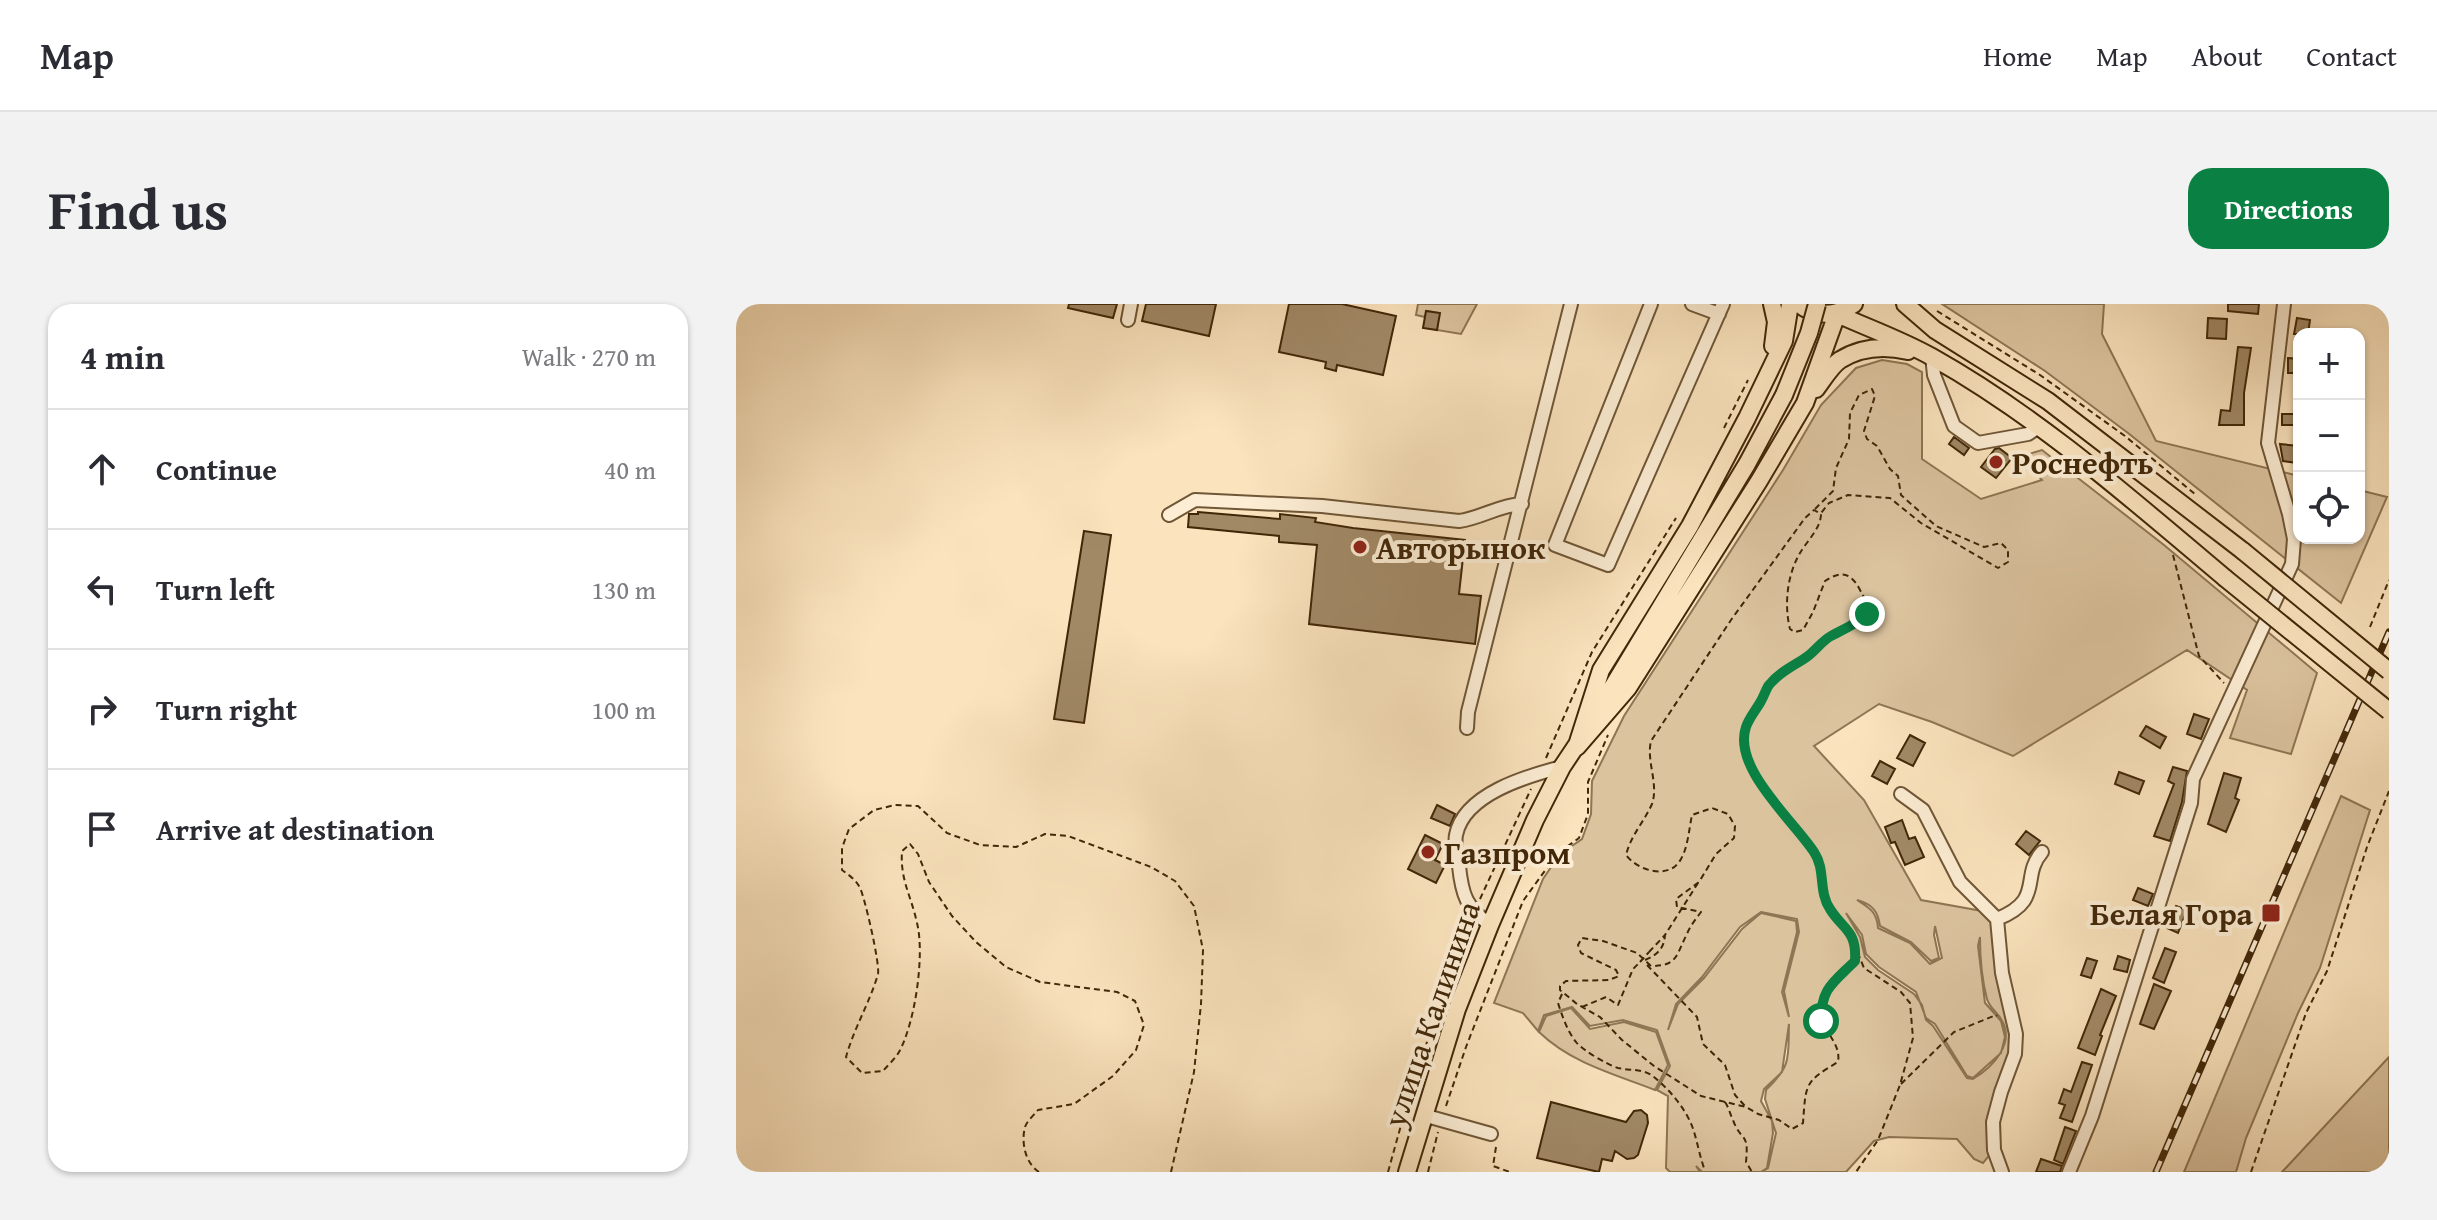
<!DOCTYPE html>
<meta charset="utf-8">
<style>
:root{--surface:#fff;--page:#f2f2f3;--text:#2b2b33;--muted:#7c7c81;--line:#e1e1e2;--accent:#0b8043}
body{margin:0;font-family:"Gentium Book Plus",serif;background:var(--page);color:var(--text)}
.controls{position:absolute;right:24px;top:24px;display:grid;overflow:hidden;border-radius:16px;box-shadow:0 2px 6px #0004}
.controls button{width:72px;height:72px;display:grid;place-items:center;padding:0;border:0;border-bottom:2px solid var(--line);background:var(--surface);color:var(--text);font:40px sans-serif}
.stop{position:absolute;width:24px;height:24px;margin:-18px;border:6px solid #0b8043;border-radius:50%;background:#fff}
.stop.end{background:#0b8043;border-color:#fff;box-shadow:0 2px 8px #0008}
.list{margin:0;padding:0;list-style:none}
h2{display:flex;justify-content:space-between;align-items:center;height:104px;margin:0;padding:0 32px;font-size:34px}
h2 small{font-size:26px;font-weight:400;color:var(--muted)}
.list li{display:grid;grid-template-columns:52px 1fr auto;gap:24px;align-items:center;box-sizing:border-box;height:120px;padding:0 32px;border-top:2px solid var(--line)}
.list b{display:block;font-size:30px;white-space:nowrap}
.list em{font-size:26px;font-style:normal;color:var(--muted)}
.icon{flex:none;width:44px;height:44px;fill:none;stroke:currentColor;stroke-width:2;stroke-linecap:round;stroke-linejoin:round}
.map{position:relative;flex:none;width:1653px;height:868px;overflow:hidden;border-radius:24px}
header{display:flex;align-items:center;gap:48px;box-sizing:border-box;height:112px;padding:0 40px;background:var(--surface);border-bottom:2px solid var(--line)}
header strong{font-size:38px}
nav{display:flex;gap:44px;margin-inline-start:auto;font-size:28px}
.intro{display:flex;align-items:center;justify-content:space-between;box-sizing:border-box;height:192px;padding:0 48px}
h1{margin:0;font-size:56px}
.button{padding:20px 36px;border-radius:24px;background:var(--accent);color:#fff;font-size:28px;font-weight:700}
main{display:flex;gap:48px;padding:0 48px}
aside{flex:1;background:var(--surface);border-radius:24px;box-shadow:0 2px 6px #0004}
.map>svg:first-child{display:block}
</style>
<header>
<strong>Map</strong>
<nav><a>Home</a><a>Map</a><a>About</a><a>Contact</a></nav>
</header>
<div class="intro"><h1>Find us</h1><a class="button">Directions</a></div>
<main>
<aside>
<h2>4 min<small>Walk · 270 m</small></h2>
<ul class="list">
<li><svg class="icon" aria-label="ahead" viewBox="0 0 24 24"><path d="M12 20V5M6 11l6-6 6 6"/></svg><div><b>Continue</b></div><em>40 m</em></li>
<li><svg class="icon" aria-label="left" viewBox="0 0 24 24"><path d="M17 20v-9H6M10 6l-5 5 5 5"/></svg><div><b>Turn left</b></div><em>130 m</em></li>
<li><svg class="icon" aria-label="right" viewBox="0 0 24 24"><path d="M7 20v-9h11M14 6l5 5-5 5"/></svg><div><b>Turn right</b></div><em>100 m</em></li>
<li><svg class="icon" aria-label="arrive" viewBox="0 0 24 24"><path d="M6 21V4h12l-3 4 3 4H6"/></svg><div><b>Arrive at destination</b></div></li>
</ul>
</aside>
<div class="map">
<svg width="1653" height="868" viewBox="0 0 1653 868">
<rect width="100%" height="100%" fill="#fae3bd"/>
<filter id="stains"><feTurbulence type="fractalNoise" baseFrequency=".0025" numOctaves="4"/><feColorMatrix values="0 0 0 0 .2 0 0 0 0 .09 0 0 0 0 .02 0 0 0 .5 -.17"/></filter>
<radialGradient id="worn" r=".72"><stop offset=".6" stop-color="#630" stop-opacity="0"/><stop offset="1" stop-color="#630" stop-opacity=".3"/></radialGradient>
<path fill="#dbc39e" stroke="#8e7553" stroke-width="2" fill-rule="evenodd" d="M682,0H741L725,30L701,26L703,9L691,7L689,13L680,11Z
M1206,0H1368L1366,30L1420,137L1563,172V234H1623V186L1651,193L1605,299L1392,129L1309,67Z
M1146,56L1171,60L1186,68V155L1245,195L1306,176L1289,157L1293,150L1306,146L1428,241L1581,369L1555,450L1494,434L1511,386L1451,346L1277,452L1196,418L1143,400L1078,442L1128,496L1185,596L1246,607L1259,618L1279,730L1255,849L1247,859L1238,855L1221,835L1153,833L1138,837L1110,868H966L960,862L964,868H934L930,864L932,792L921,786L934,762L921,726L887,716L854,722L836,703L808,711L802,727L787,709L758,699L807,575L824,550L846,535L855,510L856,477L888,412L1047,166L1085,101L1120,64ZM1121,596C1136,600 1142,607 1144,622L1175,638L1195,657L1203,654L1198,631L1199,622L1206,654L1194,660L1174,639L1142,624C1141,607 1132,603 1121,596ZM1025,608L1061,615L1063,628L1048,687L1053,713L1046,688L1061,628L1060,617L1025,609L1006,625L968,674L942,700L932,726L940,700L966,673L1004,623ZM1110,609L1126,631L1130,650L1143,663L1180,688L1190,714L1199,720L1231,772L1237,774L1265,749L1269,733L1265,717L1249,699L1242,642L1244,633C1244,652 1246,676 1251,695C1253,703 1261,708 1265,715C1280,739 1257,763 1237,775L1231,774L1197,722L1190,716L1186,701L1178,690L1142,666L1129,653L1124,633ZM1053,720C1052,754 1056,761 1030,786L1029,795L1040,829L1032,864L1025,868L1031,864L1037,829L1036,817L1025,797L1028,785L1046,768Z
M1605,492L1634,506L1584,664L1562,709L1510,834L1500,868H1448Z
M835,704L854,725L888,718L920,728L932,761L919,786C878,770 835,759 803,728L810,712Z
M1653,753V868H1546Z"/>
<path fill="#a18966" stroke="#412708" stroke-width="2" d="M333,0H381L377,14L332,4Z
M410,0H480L473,32L406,17Z
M553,0H606L660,12L647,71L601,61L600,67L589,64L590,58L543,48Z
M1492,0H1523L1522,10L1492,7Z
M690,7L704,9L701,26L687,24Z
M1472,14L1491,15L1490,35L1471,34Z
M1561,14L1574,16L1572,30H1558Z
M1502,43L1515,44L1508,89V121H1483L1485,106L1494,107Z
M1552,54L1563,55V69H1552Z
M1546,110H1563V121H1546Z
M1218,133L1233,144L1228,151L1213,140Z
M1544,140L1563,142L1562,159L1547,157Z
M1263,144L1276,154L1260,174L1245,163L1259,145Z
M462,208L544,215V210L580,214L579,218L617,224L729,236L723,290L745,292L739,340L573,320L581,241L543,238V232L452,223L453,210H462Z
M348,227L375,231L348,419L318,415Z
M1458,410L1473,415L1465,435L1451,430Z
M1410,422L1430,433L1424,444L1404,432Z
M1174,431L1189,439L1177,462L1161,454Z
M1144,457L1159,465L1151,480L1136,472Z
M1437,463L1451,467L1446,498L1434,537L1418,532L1438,480L1432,477Z
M1383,468L1408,477L1403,490L1379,480Z
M1488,469L1505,474L1499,494L1503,496L1490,528L1472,520Z
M701,501L719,510L714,522L695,514Z
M1166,516L1173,535L1179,533L1188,553L1169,561L1159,538L1155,539L1149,523Z
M1290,527L1304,537L1293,551L1280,540Z
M689,531L707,540L699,556L709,561L700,579L672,565Z
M1402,584L1417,590L1412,602L1397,596Z
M1440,602L1451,606L1442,629L1431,624Z
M1429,644L1440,648L1428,679L1417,674Z
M1382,652L1394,656L1391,668L1378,665Z
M1351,654L1361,657L1355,674L1345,671Z
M1418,680L1435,687L1418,725L1404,720Z
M1365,685L1380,692L1364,731L1366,732L1359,751L1342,744Z
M1346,758L1356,761L1336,818L1324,814L1329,801L1323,799L1328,785L1335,788Z
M815,798L890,818L898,807L905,806L911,811L912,819L902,851L898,854L891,855L879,847L876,857L866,855L863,868L801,854Z
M1329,823L1340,827L1327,860L1318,856Z
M1305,855L1326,862L1324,868H1300Z"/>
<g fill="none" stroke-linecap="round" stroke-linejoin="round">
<defs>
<path id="minor" d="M915,0L819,241L872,261L987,0
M956,0L983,10
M392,16L395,0
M1196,52L1198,71L1218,122L1242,139L1292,130L1304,122
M433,211L459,196L586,202L723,217C746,214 763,201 786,200
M731,424L732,408L835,0
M1165,490L1187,506L1224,578L1261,615C1309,596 1284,573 1306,548
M1261,615L1266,669L1280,730L1279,750L1265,788L1257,818L1258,846L1266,868
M754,621C730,603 726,591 723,562C722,553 718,540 720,531C728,490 791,472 826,463
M687,811L755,830
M1333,868L1356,812L1455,499L1457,475L1556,260L1558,235L1553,210L1532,139L1548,0"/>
<path id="major" d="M1036,0L1040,18L1037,42
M1063,0C1080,14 1101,12 1118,0
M1169,0L1199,26L1312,97L1507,247
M1080,85C1087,76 1095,62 1104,56C1125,43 1150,42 1172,47
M862,407L1011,160L1048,91
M842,438L865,366L954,222L1011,114L1048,37L1054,0
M841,443L892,384L1023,177L1069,99L1101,10C1132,24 1166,36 1196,53C1303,113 1395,195 1489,274
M671,868L721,705L754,621L799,516L826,463L846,433"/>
</defs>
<use href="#minor" stroke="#6f5635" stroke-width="16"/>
<use href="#major" stroke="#412708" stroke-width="20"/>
<path stroke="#412708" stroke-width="2" stroke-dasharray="6 4" stroke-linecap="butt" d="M1201,7L1304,71L1389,132L1460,191
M988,124L1012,76
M1079,205L1097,187L1100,164L1113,135L1114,109L1123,91L1136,85L1139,92L1128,127L1131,135L1141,142L1154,165L1162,172L1165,191L1200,222L1248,243L1265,239L1272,246V258L1262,264L1185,219L1154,194L1112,191L1093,199L1085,209
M1437,251L1463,352L1488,379
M1634,323L1653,276
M810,454L856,348L940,214
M744,595L795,485
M1120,646L1119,657C1098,678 1072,696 1092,728C1098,738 1104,746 1102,758C1068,778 1070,780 1067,819L1056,825L1043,816L1022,810L1010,803L965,792L918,762L886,736L864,713L841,700L824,686V682L830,677L873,676L883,672L880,666L845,649L842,641L846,634L867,637L901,649L915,662C942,662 940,651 951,630C954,622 960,615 965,608L941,603L940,595L963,578L980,550L998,534L999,522L992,510L976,504L956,511C953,525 952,543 945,555C933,577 901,566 890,551C895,531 908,518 916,500C923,480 910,457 915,437L995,316L1069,214L1078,206L1085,210C1085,224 1071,237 1064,249C1051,271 1048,301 1054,325L1059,328L1067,326L1077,308L1089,277C1104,267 1114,268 1123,284C1128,294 1132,298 1131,310L1111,325L1086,337L1072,352L1057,360L1033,381L1010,423L1008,435L1014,458L1027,485L1079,548L1087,566L1088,593L1095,607L1111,623L1128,664L1165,688L1174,699L1177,734L1164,781L1142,836L1120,868
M913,648L929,631
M909,656C921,651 928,645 929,631L962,579
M911,661L961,713L967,740L989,761L999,791L1009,802
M826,690L822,699C826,711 831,727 840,738C846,746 872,761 882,764C895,767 907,764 918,773C933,785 949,804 956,822C961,835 963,850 968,864
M846,703L870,693L882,701L897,665L904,658
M1165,780L1218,728L1260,711L1261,712
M989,798C993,804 994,810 997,816C1006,840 1013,826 1010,858L1016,868
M710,802L730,743L787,597L821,550L843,534L852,510V478L872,431
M760,843L757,862L774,868
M303,868C289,859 285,838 289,823C291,817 298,811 302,806L338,800L377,772L400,746L408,721L399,697L381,688L304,678L270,663L240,638L216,612L193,578L182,550L174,540L166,547C164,576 175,591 181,619C189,651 179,719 163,748C159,755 152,761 147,767L126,769L110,753C118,724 134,698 142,670C144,660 129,594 124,584C120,576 113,571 106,566V544L113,525L138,506L159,501L182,502L211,529L244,541L280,543L309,530L332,532L415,563L439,577L458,602L467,646L465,700L458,768L435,868
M652,868L677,778L733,619
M692,868L702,828
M1515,868L1570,709L1591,667L1631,543L1653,487"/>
<use href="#minor" stroke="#fcedd4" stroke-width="12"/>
<use href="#major" stroke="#fae3bd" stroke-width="16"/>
<defs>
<path id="rail" d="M1420,868L1653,328"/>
</defs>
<use href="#rail" stroke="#412708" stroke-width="7"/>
<use href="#rail" stroke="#fcedd4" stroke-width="4" stroke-dasharray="12" stroke-linecap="butt"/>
<defs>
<path id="major-bridge" d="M1048,91L1073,29L1081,0
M1507,247L1653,367
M1489,274L1653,407"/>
</defs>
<use href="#major-bridge" stroke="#412708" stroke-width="20" stroke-linecap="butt"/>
<path stroke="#412708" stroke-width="2" stroke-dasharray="6 4" stroke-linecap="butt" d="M904,658L913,648"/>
<use href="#major-bridge" stroke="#fae3bd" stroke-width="16"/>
</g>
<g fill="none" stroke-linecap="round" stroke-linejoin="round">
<path stroke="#0b8043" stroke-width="10" d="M1085,717C1085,684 1097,679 1119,657C1121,626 1107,626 1094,605C1082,587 1090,566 1078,548C1058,517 996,464 1010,423C1013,414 1020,406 1025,397C1028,392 1030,385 1033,381C1044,367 1060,361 1072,352C1081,345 1086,337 1095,332C1108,325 1121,320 1131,310"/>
</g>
<g fill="#8f2418" stroke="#fcedd4" stroke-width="3">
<circle cx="1260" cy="158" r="8"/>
<circle cx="624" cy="243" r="8"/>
<circle cx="692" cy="548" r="8"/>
<rect x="1525" y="599" width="20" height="20" rx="4"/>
</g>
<g text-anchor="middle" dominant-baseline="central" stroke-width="8" stroke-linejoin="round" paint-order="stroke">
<g font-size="32" font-weight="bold" fill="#412708" stroke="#fcedd4" text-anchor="start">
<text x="1276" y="158">Роснефть</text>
<text x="640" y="243">Авторынок</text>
<text x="708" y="548">Газпром</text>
<text x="1517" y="609" text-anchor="end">Белая Гора</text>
</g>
<g font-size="32" fill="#412708" stroke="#fcedd4">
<text transform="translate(695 710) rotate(-71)">улица Калинина</text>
</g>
</g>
<rect width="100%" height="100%" filter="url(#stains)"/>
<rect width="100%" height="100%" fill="url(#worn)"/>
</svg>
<div class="controls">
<button>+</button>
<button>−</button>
<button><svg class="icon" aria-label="locate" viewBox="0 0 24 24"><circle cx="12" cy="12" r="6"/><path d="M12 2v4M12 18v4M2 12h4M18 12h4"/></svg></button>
</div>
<div class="stop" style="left:1085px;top:717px"></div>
<div class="stop end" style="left:1131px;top:310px"></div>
</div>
</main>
